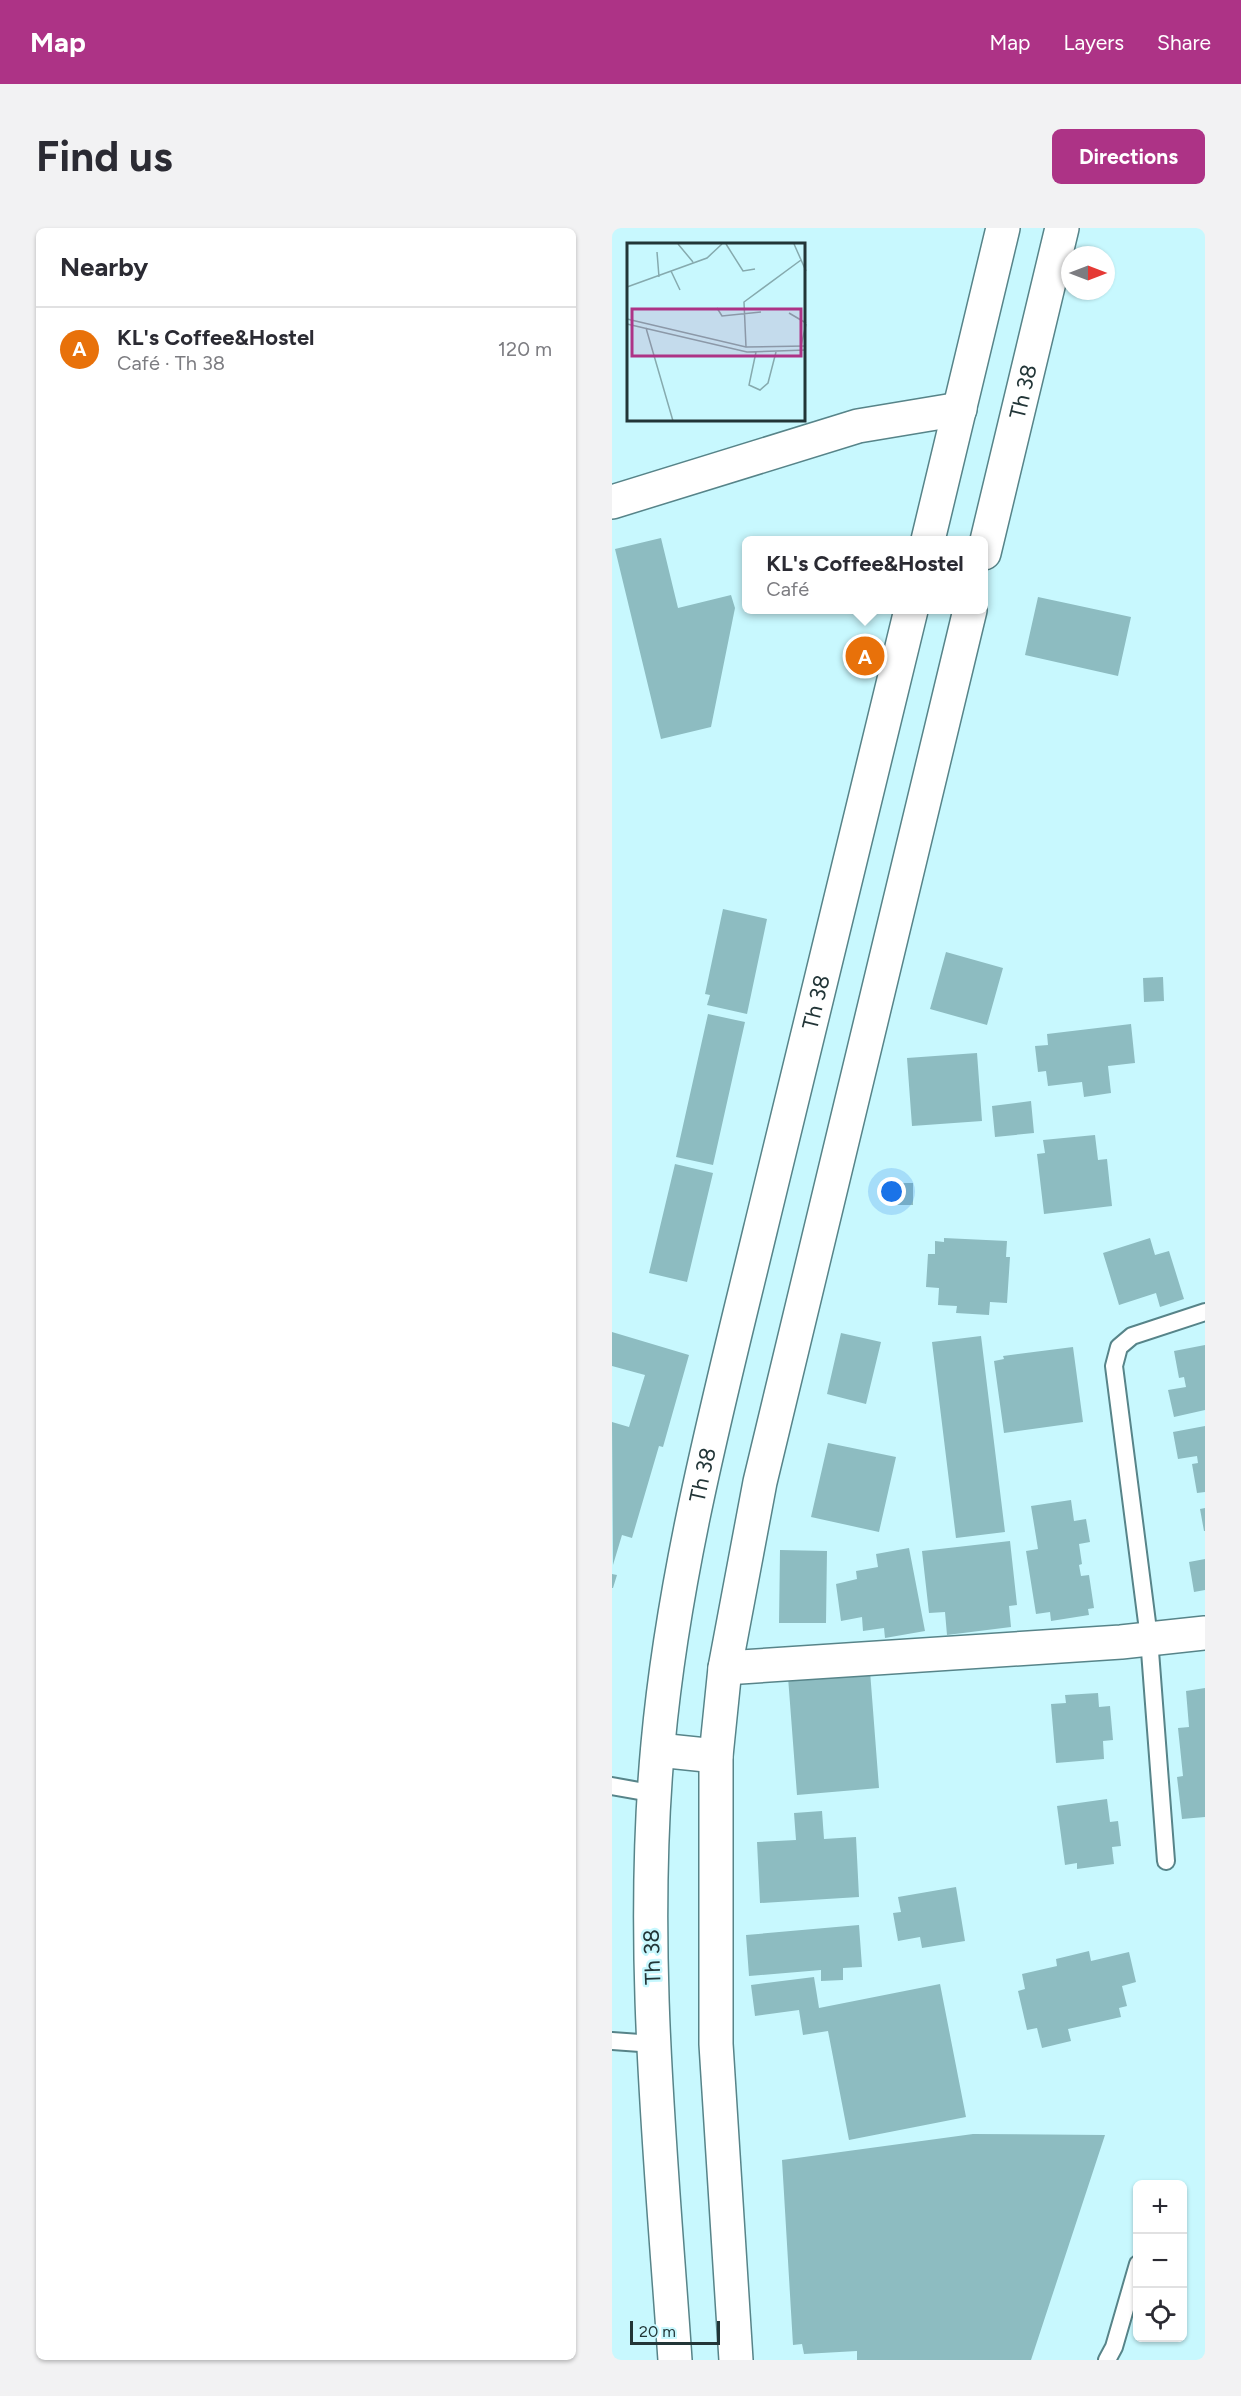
<!DOCTYPE html>
<meta charset="utf-8">
<style>
:root{--surface:#fff;--page:#f2f2f3;--text:#2b2b33;--muted:#7c7c81;--line:#e1e1e2;--accent:#ad3386}
body{margin:0;font-family:Figtree,sans-serif;background:var(--page);color:var(--text)}
.controls{position:absolute;right:18px;bottom:18px;display:grid;overflow:hidden;border-radius:9px;box-shadow:0 2px 4px #0004}
.controls button{width:54px;height:54px;display:grid;place-items:center;padding:0;border:0;border-bottom:2px solid var(--line);background:var(--surface);color:var(--text);font:30px sans-serif}
.compass{position:absolute;left:449px;top:18px;width:54px;height:54px;border-radius:50%;background:var(--surface);box-shadow:0 2px 4px #0004;rotate:90deg}
.scale{position:absolute;left:18px;bottom:15px;width:90px;box-sizing:border-box;padding-left:6px;border:3px solid #223537;border-top:0;font-size:16px;line-height:21px;white-space:nowrap;color:#223537;-webkit-text-stroke:4px #c8f8fe;paint-order:stroke}
.you{position:absolute;left:280px;top:964px;width:21px;height:21px;margin:-15px;border:4px solid #fff;border-radius:50%;background:#1a73e8;box-shadow:0 0 0 9px #1a73e833}
.badge{display:grid;place-items:center;width:39px;height:39px;border-radius:50%;background:var(--accent);color:#fff;font-size:20px;font-weight:700}
.pin{position:absolute;translate:-50% -50%;border:3px solid #fff;box-shadow:0 2px 6px #0006}
.popup{position:absolute;left:130px;top:308px;width:246px;height:78px;box-sizing:border-box;display:grid;place-content:center;border-radius:9px;background:var(--surface);filter:drop-shadow(0 2px 4px #0005);font-size:20px;white-space:nowrap;color:var(--muted)}
.popup b{font-size:22px;color:var(--text)}
.popup::after{content:'';position:absolute;left:50%;top:100%;margin-left:-12px;border:12px solid transparent;border-top-color:var(--surface)}
.list{margin:0;padding:0;list-style:none}
h2{display:flex;justify-content:space-between;align-items:center;height:78px;margin:0;padding:0 24px;font-size:26px}
h2 small{font-size:20px;font-weight:400;color:var(--muted)}
.list li{display:grid;grid-template-columns:39px 1fr auto;gap:18px;align-items:center;box-sizing:border-box;height:84px;padding:0 24px;border-top:2px solid var(--line)}
.list b{display:block;font-size:22px;white-space:nowrap}
.list p{margin:0;font-size:20px;white-space:nowrap;color:var(--muted)}
.list em{font-size:20px;font-style:normal;color:var(--muted)}
.icon{flex:none;width:33px;height:33px;fill:none;stroke:currentColor;stroke-width:2;stroke-linecap:round;stroke-linejoin:round}
.map{position:relative;flex:none;width:593px;height:2132px;overflow:hidden;border-radius:9px}
header{display:flex;align-items:center;gap:36px;box-sizing:border-box;height:84px;padding:0 30px;background:var(--accent);color:#fff}
header strong{font-size:28px}
nav{display:flex;gap:33px;margin-inline-start:auto;font-size:21px}
.intro{display:flex;align-items:center;justify-content:space-between;box-sizing:border-box;height:144px;padding:0 36px}
h1{margin:0;font-size:42px}
.button{padding:15px 27px;border-radius:9px;background:var(--accent);color:#fff;font-size:21px;font-weight:700}
main{display:flex;gap:36px;padding:0 36px}
aside{flex:1;background:var(--surface);border-radius:9px;box-shadow:0 2px 4px #0004}
.map>svg:first-child{display:block}
</style>
<header>
<strong>Map</strong>
<nav><a>Map</a><a>Layers</a><a>Share</a></nav>
</header>
<div class="intro"><h1>Find us</h1><a class="button">Directions</a></div>
<main>
<aside>
<h2>Nearby<small></small></h2>
<ul class="list">
<li><span class="badge" style="background:#e8710a">A</span><div><b>KL's Coffee&amp;Hostel</b><p>Café · Th 38</p></div><em>120 m</em></li>
</ul>
</aside>
<div class="map">
<svg width="593" height="2132" viewBox="0 0 593 2132">
<rect width="100%" height="100%" fill="#c8f8fe"/>
<path fill="#8dbcc1" d="M49,310L66,380L119,367L123,380L99,499L49,511L3,321Z
M426,369L519,389L506,448L413,427Z
M111,681L155,691L135,786L95,777L98,767L93,766Z
M334,724L391,740L375,797L318,781Z
M551,749L552,773L532,774L531,750Z
M96,786L133,794L101,937L64,929Z
M519,796L523,835L496,838L499,865L472,869L470,854L436,858L434,843L426,844L423,818L436,817L435,806Z
M365,825L370,893L300,898L295,830Z
M419,873L422,905L383,909L380,878Z
M483,907L486,932L495,931L500,978L432,986L425,926L433,925L431,912Z
M63,936L101,945L75,1054L37,1045Z
M282,955H301V977H282Z
M332,1010L395,1013L394,1029H398L395,1075L378,1074L377,1087L344,1085L345,1078L326,1077L327,1060L314,1059L316,1026H323V1013L332,1014Z
M538,1010L543,1027L557,1023L572,1071L548,1079L544,1065L507,1077L491,1025Z
M0,1104L77,1127L51,1219L47,1218L20,1310L10,1307L1,1337L0,1194L17,1199L33,1147L0,1138Z
M229,1105L269,1114L254,1176L215,1166Z
M369,1108L393,1304L344,1310L320,1114Z
M593,1117V1182L562,1189L556,1162L574,1159L572,1149L567,1150L562,1123Z
M461,1119L471,1194L392,1205L382,1133L392,1131L391,1128Z
M593,1198V1264L585,1265L580,1236L586,1235L585,1228L566,1231L561,1204Z
M216,1215L284,1229L267,1304L199,1289Z
M459,1272L462,1293L474,1291L478,1314L467,1316L470,1336L467,1337L469,1348L477,1347L482,1380L476,1381L477,1387L439,1393L438,1384L424,1386L414,1323L426,1321L419,1278Z
M593,1280V1303H592L588,1281Z
M398,1313L405,1377L397,1378L399,1399L335,1407L333,1384L317,1385L310,1323Z
M297,1320L313,1403L273,1410L272,1400L251,1403L250,1389L229,1393L224,1356L245,1351L244,1343L266,1339L264,1326Z
M168,1322L215,1323L214,1395H167Z
M593,1331V1362L582,1364L577,1334Z
M0,1346L5,1347L1,1360H0Z
M258,1443L267,1560L185,1567L176,1449Z
M593,1460V1589L570,1591L565,1549L571,1548L566,1500L577,1499L574,1463Z
M486,1465L487,1479L498,1478L501,1512L491,1513L492,1531L444,1535L439,1476L454,1475L453,1467Z
M495,1571L498,1594L506,1593L509,1618L500,1619L502,1636L465,1641V1635L453,1637L445,1578Z
M210,1583L212,1611L244,1609L247,1669L148,1675L145,1614L184,1612L182,1585Z
M344,1659L353,1713L310,1720L308,1709L286,1713L281,1685L289,1684L286,1669Z
M247,1697L250,1739L231,1740V1752L209,1753V1742L137,1748L134,1707Z
M477,1723L479,1733L517,1724L524,1754L510,1758L515,1778L507,1780L509,1789L456,1801L459,1813L430,1820L425,1800L415,1802L406,1763L413,1761L410,1746L445,1738L444,1731Z
M202,1749L207,1780L328,1756L354,1889L237,1912L216,1803L191,1807L187,1782L143,1788L139,1757Z
M361,1906L493,1907L419,2132H245V2123L192,2126L190,2116L181,2117L170,1932Z"/>
<g fill="none" stroke-linecap="round" stroke-linejoin="round">
<defs>
<path id="service" d="M0,1558L44,1566
M554,1633L537,1410L502,1138L507,1119L520,1108L593,1084
M0,1813L42,1816
M495,2132L502,2119L526,2036"/>
<path id="minor" d="M0,274L246,198L348,181
M113,1440L509,1414L593,1405"/>
<g id="tertiary">
<path d="M316,312L391,0"/>
<path id="s1" d="M372,325L450,0"/>
<path d="M46,1522L104,1528"/>
<path id="s2" d="M63,2132C49,1927 27,1721 46,1516C62,1341 108,1169 149,999C199,793 249,587 299,382"/>
<path d="M124,2132L104,1816V1528L113,1440L148,1254L358,382"/>
</g>
</defs>
<use href="#service" stroke="#578489" stroke-width="20"/>
<use href="#minor" stroke="#578489" stroke-width="36"/>
<use href="#tertiary" stroke="#578489" stroke-width="36"/>
<use href="#service" stroke="#fff" stroke-width="16"/>
<use href="#minor" stroke="#fff" stroke-width="33"/>
<use href="#tertiary" stroke="#fff" stroke-width="33"/>
</g>
<g text-anchor="middle" dominant-baseline="central" stroke-width="5" stroke-linejoin="round" paint-order="stroke">
<g font-size="22" fill="#223537" stroke="#c8f8fe">
<text stroke="none"><textPath href="#s1" startOffset="166">Th 38</textPath></text>
<text stroke="none"><textPath href="#s2" startOffset="1376">Th 38</textPath></text>
<text stroke="none"><textPath href="#s2" startOffset="890">Th 38</textPath></text>
<text transform="translate(40 1729) rotate(-92)">Th 38</text>
</g>
</g>
<g transform="translate(15 15)">
<rect width="178" height="178" fill="#c8f8fe"/>
<path fill="none" stroke="#86aaae" stroke-width="1.5" d="M51,1L66,19M99,1L116,28L128,26M167,1L179,28M30,9L32,34M44,28L53,47M0,44L80,15L95,1M90,65L95,73L134,69M162,70L179,80M0,76L119,104L179,103M0,81L120,109L179,107M19,85L46,178M174,103L179,81M119,104L117,59L174,17M129,109L122,142L133,147L141,140L149,109"/>
<path fill="#ad3386" fill-opacity="0.15" stroke="#ad3386" stroke-width="3" d="M5,66H174V113H5Z"/>
<rect width="178" height="178" fill="none" stroke="#223537" stroke-width="3"/>
</g>
</svg>
<div class="controls">
<button>+</button>
<button>−</button>
<button><svg class="icon" aria-label="locate" viewBox="0 0 24 24"><circle cx="12" cy="12" r="6"/><path d="M12 2v4M12 18v4M2 12h4M18 12h4"/></svg></button>
</div>
<svg class="compass" viewBox="-18 -18 36 36"><path d="M0-13l5 13h-10z" fill="#e53935"/><path d="M0 13l5-13h-10z" fill="#7c7c81"/></svg>
<div class="scale">20 m</div>
<div class="you"></div>
<div class="pin badge" style="left:253px;top:428px;background:#e8710a">A</div>
<div class="popup"><b>KL's Coffee&amp;Hostel</b>Café</div>
</div>
</main>
